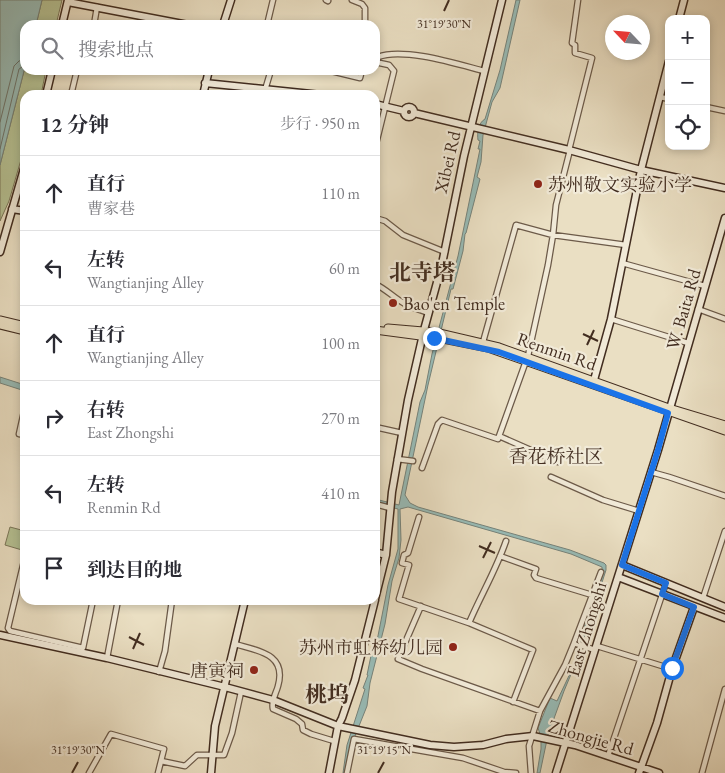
<!DOCTYPE html>
<html lang="zh">
<meta charset="utf-8">
<style>
:root{--surface:#fff;--page:#f2f2f3;--text:#2b2b33;--muted:#7c7c81;--line:#e1e1e2}
body{margin:0;font-family:"EB Garamond","Noto Serif SC",serif;background:var(--page);color:var(--text)}
.controls{position:absolute;right:15px;top:15px;display:grid;overflow:hidden;border-radius:10px;box-shadow:0 2px 8px #0003}
.controls button{width:45px;height:45px;display:grid;place-items:center;padding:0;border:0;border-bottom:1px solid var(--line);background:var(--surface);color:var(--text);font:25px sans-serif}
.compass{position:absolute;left:605px;top:15px;width:45px;height:45px;border-radius:50%;background:var(--surface);box-shadow:0 2px 8px #0003;rotate:296deg}
.stop{position:absolute;width:15px;height:15px;margin:-11px;border:4px solid #1a73e8;border-radius:50%;background:#fff}
.stop.end{background:#1a73e8;border-color:#fff;box-shadow:0 1px 5px #0008}
.list{margin:0;padding:0;list-style:none}
h2{display:flex;justify-content:space-between;align-items:center;height:65px;margin:0;padding:0 20px;font-size:21px}
h2 small{font-size:16px;font-weight:400;color:var(--muted)}
.list li{display:grid;grid-template-columns:32px 1fr auto;gap:15px;align-items:center;box-sizing:border-box;height:75px;padding:0 20px;border-top:1px solid var(--line)}
.list b{display:block;font-size:19px;white-space:nowrap}
.list p{margin:0;font-size:16px;white-space:nowrap;color:var(--muted)}
.list em{font-size:16px;font-style:normal;color:var(--muted)}
.icon{flex:none;width:28px;height:28px;fill:none;stroke:currentColor;stroke-width:2;stroke-linecap:round;stroke-linejoin:round}
.map{position:relative;flex:none;width:725px;height:773px;overflow:hidden}
.search{position:absolute;background:var(--surface);box-shadow:0 2px 8px #0003;left:20px;top:20px;width:360px;height:55px;display:flex;align-items:center;gap:12px;box-sizing:border-box;padding:0 18px;border-radius:15px;color:var(--muted);font-size:19px}
.panel{position:absolute;background:var(--surface);box-shadow:0 2px 8px #0003;left:20px;top:90px;width:360px;height:515px;border-radius:15px}
.map>svg:first-child{display:block}
</style>
<div class="map">
<svg width="725" height="773" viewBox="0 0 725 773">
<rect width="100%" height="100%" fill="#eadfc3"/>
<filter id="stains"><feTurbulence type="fractalNoise" baseFrequency=".004" numOctaves="4"/><feColorMatrix values="0 0 0 0 .2 0 0 0 0 .09 0 0 0 0 .02 0 0 0 .5 -.17"/></filter>
<radialGradient id="worn" r=".72"><stop offset=".6" stop-color="#630" stop-opacity="0"/><stop offset="1" stop-color="#630" stop-opacity=".3"/></radialGradient>
<path fill="#b6c294" stroke="#7c785a" d="M42,0H62L56,25H36Z
M25,67V70H46L41,95H25V146L9,201L0,221V165Z
M10,527L25,531L22,550L5,545Z"/>
<path fill="#98bcb7" stroke="#76837b" d="M0,0H42L36,25H25V67L0,165Z
M516,0H520L500,88L492,102L483,135L481,162L477,177L480,179L466,233L465,234L463,251L453,289H451L428,385L405,495L410,503L418,507L570,550L604,563L606,565V570L577,660L564,691L548,735L540,773H537L541,749V737L538,728L550,698L557,701L575,663L580,647L578,645L602,575V567L571,554L408,507L400,509L401,540L399,558L392,581L385,624L370,683L367,706L353,741L346,773H343L347,745L365,689L363,688L368,675H367L373,646H376L388,585L398,549V509L375,503V499L399,505L420,402L425,390L432,354L458,256L480,149H478L480,141L478,140C477,133 478,123 485,119L500,70Z
M0,377L25,385V391L0,383Z"/>
<g fill="none" stroke-linecap="round" stroke-linejoin="round">
<path stroke="#6d746c" stroke-width="1" d="M0,122L14,66L19,61L25,59
M0,149L19,69L25,65"/>
<defs>
<path id="street" d="M326,0L328,1
M352,0L362,4L365,8V25
M94,25L97,7
M267,25L273,0
M376,62L378,57C403,47 457,64 484,71
M327,70L360,78L362,70
M265,90L271,70
M71,95L77,70
M660,97L669,99
M706,107L725,111
M375,148L394,71L389,65L375,62
M569,150L592,58L575,53V45L572,43L578,0
M375,218L385,221L403,235L445,252
M622,263L705,286
M375,284C386,289 394,298 405,304C413,308 421,310 428,313
M698,309L725,319
M611,319L688,343
M483,342L516,225L553,235L626,245
M528,356L548,265L553,235L556,205L570,150
M25,407L19,434L25,435
M375,427L402,433
M499,436L558,462
M397,459L413,461
M422,468L438,424L442,420L498,439L526,361
M651,472L669,477L725,496
M551,477L603,500L639,511
M375,504L390,508
M419,517L408,553L404,555L402,563L409,565L399,599L469,623L533,650L513,702
M500,556L536,569L534,575L536,578L592,595
M25,557L8,628L10,631L83,648L93,600
M703,598L725,531
M421,606L398,659L422,669L540,711
M469,623C481,595 496,570 506,541
M574,643L601,572
M235,644C259,651 287,654 278,686C276,694 271,700 273,709L296,719L302,724L303,730L311,734L334,741
M597,646L672,669
M107,658L118,600
M159,672L165,651L172,600
M608,756L666,583
M89,773L111,734L164,749L161,761
M158,773L161,761L185,766L197,755H224L232,733L241,692
M347,773L354,739L463,758L504,772L516,773
M531,773L529,746L540,711L565,665L574,643L595,650
M702,773L725,689"/>
<path id="secondary" d="M68,2L188,25
M679,19L684,0
M62,25L68,0
M223,25L231,0
M205,83L321,95
M46,95L52,70
M203,95L209,70
M375,104L404,111
M404 112a5 5 0 1 1 10 0a5 5 0 1 1-10 0Z
M414,113L569,150L641,170L725,188
M12,209L25,211
M0,252L25,165
M594,380L611,319L641,170L669,61
M375,552L386,555
M622,565L725,607
M618,577L725,618
M375,599L386,555L392,492L408,400L424,330L442,264L464,156L502,0
M0,635L107,658L225,687L273,700L338,726L372,733L430,745L454,747L483,745L506,739L533,736L575,745L659,773
M211,773L215,726L245,600
M329,773L338,726L342,718L355,680L375,600
M556,773L658,450L725,218
M639,773L657,723L672,669L694,607"/>
<path id="primary" d="M0,320L25,326
M0,325L25,331
M388,328L435,332L499,347L669,408L725,425
M375,330L443,339L488,348L725,431"/>
</defs>
<use href="#street" stroke="#6c5a49" stroke-width="7"/>
<use href="#secondary" stroke="#422d20" stroke-width="9"/>
<use href="#primary" stroke="#422d20" stroke-width="9"/>
<use href="#street" stroke="#f1ead8" stroke-width="4.5"/>
<use href="#secondary" stroke="#f1ead8" stroke-width="6"/>
<use href="#primary" stroke="#eadfc3" stroke-width="7"/>
</g>
<g fill="none" stroke-linecap="round" stroke-linejoin="round">
<path stroke="#1a73e8" stroke-width="6" d="M434,338L499,352L668,413L658,450L622,565L666,583L662,594L694,607L672,668"/>
</g>
<path fill="none" stroke="#422d20" stroke-width="2" d="M444,11L449,0M583,334L598,341M587,345L594,330M479,546L495,553M483,558L491,542M129,637L144,645M133,649L140,633M72,773L78,762M378,773L384,762"/>
<g fill="#8f2418" stroke="#f1ead8" stroke-width="2">
<circle cx="538" cy="184" r="5"/>
<circle cx="393" cy="303" r="5"/>
<circle cx="453" cy="647" r="5"/>
<circle cx="254" cy="670" r="5"/>
</g>
<g text-anchor="middle" dominant-baseline="central" stroke-width="4.5" stroke-linejoin="round" paint-order="stroke">
<g font-size="18" fill="#422d20" stroke="#f1ead8">
<text transform="translate(447 162) rotate(-77)">Xibei Rd</text>
<text transform="translate(683 309) rotate(-74)">W. Baita Rd</text>
<text transform="translate(557 351) rotate(19)">Renmin Rd</text>
<text transform="translate(586 629) rotate(-73)">East Zhongshi</text>
<text transform="translate(591 737) rotate(16)">Zhongjie Rd</text>
</g>
<g font-size="18" fill="#422d20" stroke="#f1ead8" text-anchor="start">
<text x="548" y="184">苏州敬文实验小学</text>
<text x="403" y="303">Bao'en Temple</text>
<text x="443" y="647" text-anchor="end">苏州市虹桥幼儿园</text>
<text x="244" y="670" text-anchor="end">唐寅祠</text>
</g>
<g font-size="19" fill="#422d20" stroke="#f1ead8">
<text x="556" y="456">香花桥社区</text>
</g>
<g font-size="22" font-weight="bold" fill="#422d20" stroke="#f1ead8">
<text x="422" y="272">北寺塔</text>
<text x="327" y="694">桃坞</text>
</g>
</g>
<g font-size="12" text-anchor="middle" fill="#422d20" stroke="#f1ead8" stroke-width="4.5" stroke-linejoin="round" paint-order="stroke">
<text x="444" y="28">31°19'30"N</text>
<text x="78" y="754">31°19'30"N</text>
<text x="384" y="754">31°19'15"N</text>
</g>
<rect width="100%" height="100%" filter="url(#stains)"/>
<rect width="100%" height="100%" fill="url(#worn)"/>
</svg>
<div class="controls">
<button>+</button>
<button>−</button>
<button><svg class="icon" aria-label="locate" viewBox="0 0 24 24"><circle cx="12" cy="12" r="6"/><path d="M12 2v4M12 18v4M2 12h4M18 12h4"/></svg></button>
</div>
<svg class="compass" viewBox="-18 -18 36 36"><path d="M0-13l5 13h-10z" fill="#e53935"/><path d="M0 13l5-13h-10z" fill="#7c7c81"/></svg>
<div class="stop" style="left:672px;top:668px"></div>
<div class="stop end" style="left:434px;top:338px"></div>
<div class="search"><svg class="icon" aria-label="search" viewBox="0 0 24 24"><circle cx="10" cy="10" r="6"/><path d="M15 15l6 6"/></svg>搜索地点</div>
<section class="panel">
<h2>12 分钟<small>步行 · 950 m</small></h2>
<ul class="list">
<li><svg class="icon" aria-label="ahead" viewBox="0 0 24 24"><path d="M12 20V5M6 11l6-6 6 6"/></svg><div><b>直行</b><p>曹家巷</p></div><em>110 m</em></li>
<li><svg class="icon" aria-label="left" viewBox="0 0 24 24"><path d="M17 20v-9H6M10 6l-5 5 5 5"/></svg><div><b>左转</b><p>Wangtianjing Alley</p></div><em>60 m</em></li>
<li><svg class="icon" aria-label="ahead" viewBox="0 0 24 24"><path d="M12 20V5M6 11l6-6 6 6"/></svg><div><b>直行</b><p>Wangtianjing Alley</p></div><em>100 m</em></li>
<li><svg class="icon" aria-label="right" viewBox="0 0 24 24"><path d="M7 20v-9h11M14 6l5 5-5 5"/></svg><div><b>右转</b><p>East Zhongshi</p></div><em>270 m</em></li>
<li><svg class="icon" aria-label="left" viewBox="0 0 24 24"><path d="M17 20v-9H6M10 6l-5 5 5 5"/></svg><div><b>左转</b><p>Renmin Rd</p></div><em>410 m</em></li>
<li><svg class="icon" aria-label="arrive" viewBox="0 0 24 24"><path d="M6 21V4h12l-3 4 3 4H6"/></svg><div><b>到达目的地</b></div></li>
</ul>
</section>
</div>
